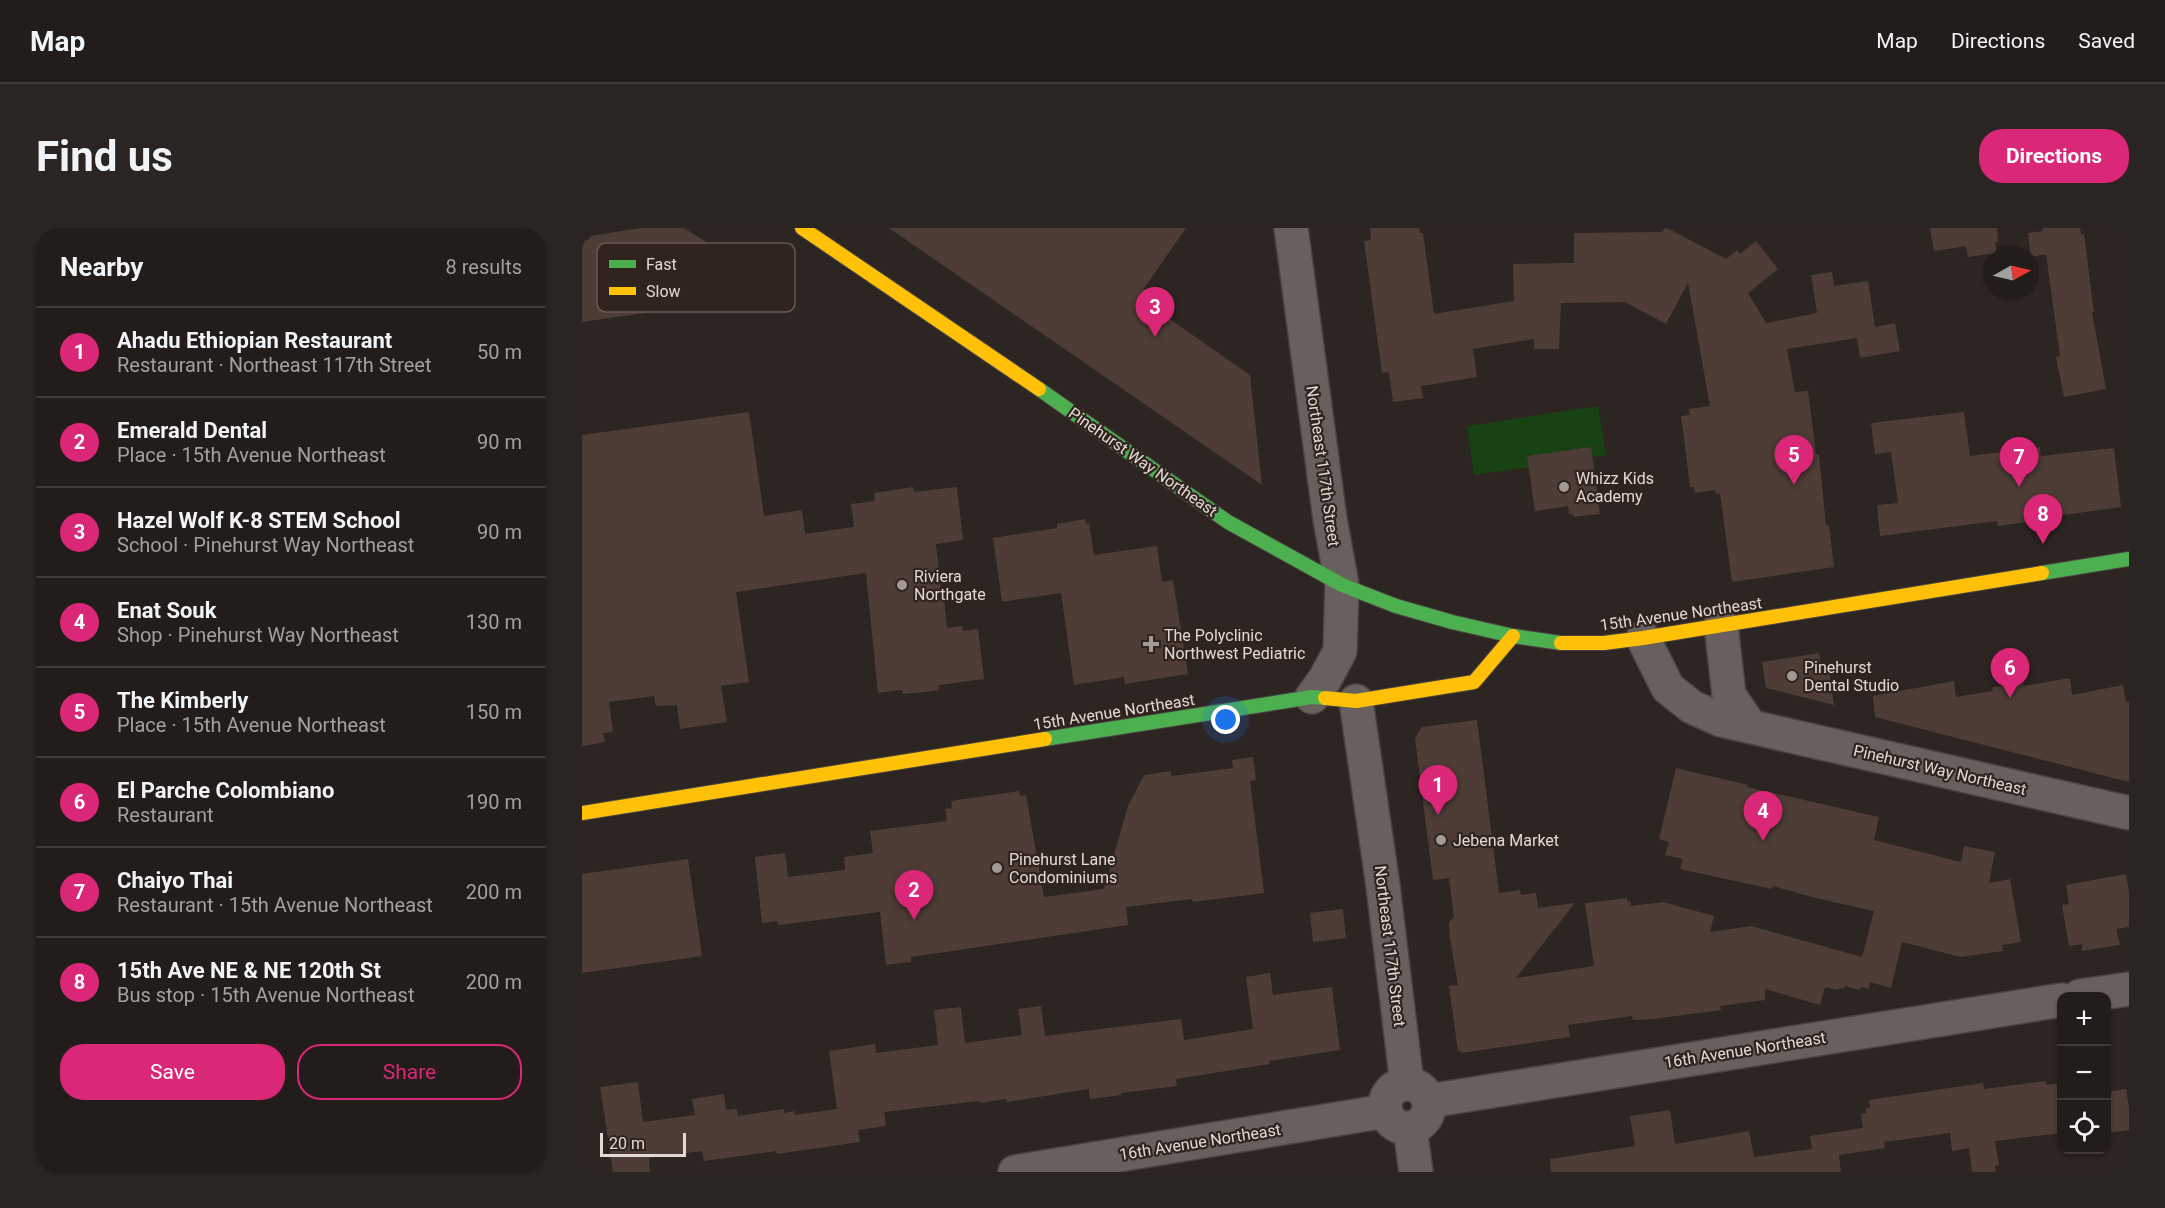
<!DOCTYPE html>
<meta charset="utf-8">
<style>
:root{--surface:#221c1a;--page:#2a2523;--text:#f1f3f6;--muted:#a2a1a2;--line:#3f3a39;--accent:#db2777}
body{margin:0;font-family:Roboto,sans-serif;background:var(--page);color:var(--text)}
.controls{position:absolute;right:18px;bottom:18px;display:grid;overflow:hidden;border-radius:12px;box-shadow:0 2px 4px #0004}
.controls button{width:54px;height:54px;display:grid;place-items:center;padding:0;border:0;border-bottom:2px solid var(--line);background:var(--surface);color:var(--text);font:30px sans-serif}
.compass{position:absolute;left:1403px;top:18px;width:54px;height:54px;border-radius:50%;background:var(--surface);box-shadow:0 2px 4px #0004;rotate:82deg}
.scale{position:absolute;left:18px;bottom:15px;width:86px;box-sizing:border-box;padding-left:6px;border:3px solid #e2d9d5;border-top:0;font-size:16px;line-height:21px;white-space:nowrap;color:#e2d9d5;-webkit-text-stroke:4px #31231e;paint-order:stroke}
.you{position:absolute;left:644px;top:492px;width:21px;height:21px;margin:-15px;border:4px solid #fff;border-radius:50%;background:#1a73e8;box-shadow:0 0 0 9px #1a73e833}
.badge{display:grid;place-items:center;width:39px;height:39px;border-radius:50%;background:var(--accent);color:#fff;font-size:20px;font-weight:700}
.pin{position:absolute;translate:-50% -50px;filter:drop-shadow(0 2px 3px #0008)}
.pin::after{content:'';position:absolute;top:32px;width:21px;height:18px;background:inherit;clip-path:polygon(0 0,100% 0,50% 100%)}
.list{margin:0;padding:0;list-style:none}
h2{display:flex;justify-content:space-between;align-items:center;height:78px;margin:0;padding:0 24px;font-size:26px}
h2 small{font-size:20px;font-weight:400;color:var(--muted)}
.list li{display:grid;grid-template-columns:39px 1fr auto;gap:18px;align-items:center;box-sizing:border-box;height:90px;padding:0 24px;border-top:2px solid var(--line)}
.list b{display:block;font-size:22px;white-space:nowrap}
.list p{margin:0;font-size:20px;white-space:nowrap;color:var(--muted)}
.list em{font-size:20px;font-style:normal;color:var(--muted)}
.actions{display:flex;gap:12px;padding:18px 24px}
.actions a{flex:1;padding:14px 0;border:2px solid var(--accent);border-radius:24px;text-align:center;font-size:21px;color:var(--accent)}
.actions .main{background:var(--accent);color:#fff}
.icon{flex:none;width:33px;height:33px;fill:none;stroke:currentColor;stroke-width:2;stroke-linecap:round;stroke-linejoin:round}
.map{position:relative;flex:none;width:1547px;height:944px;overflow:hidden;border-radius:24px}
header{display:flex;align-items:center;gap:36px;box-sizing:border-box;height:84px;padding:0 30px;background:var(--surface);border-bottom:2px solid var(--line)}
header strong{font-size:28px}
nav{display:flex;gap:33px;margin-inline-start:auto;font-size:21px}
.intro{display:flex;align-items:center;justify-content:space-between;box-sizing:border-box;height:144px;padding:0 36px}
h1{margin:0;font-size:42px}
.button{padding:15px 27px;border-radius:24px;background:var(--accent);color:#fff;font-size:21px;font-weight:700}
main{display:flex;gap:36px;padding:0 36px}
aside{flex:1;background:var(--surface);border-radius:24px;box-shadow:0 2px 4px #0004}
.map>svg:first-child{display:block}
</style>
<header>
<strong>Map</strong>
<nav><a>Map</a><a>Directions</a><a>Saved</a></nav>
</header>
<div class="intro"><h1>Find us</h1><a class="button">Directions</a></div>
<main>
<aside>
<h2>Nearby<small>8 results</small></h2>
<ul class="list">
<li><span class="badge">1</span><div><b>Ahadu Ethiopian Restaurant</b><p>Restaurant · Northeast 117th Street</p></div><em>50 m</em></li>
<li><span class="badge">2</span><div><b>Emerald Dental</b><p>Place · 15th Avenue Northeast</p></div><em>90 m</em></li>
<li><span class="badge">3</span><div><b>Hazel Wolf K-8 STEM School</b><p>School · Pinehurst Way Northeast</p></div><em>90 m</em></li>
<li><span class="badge">4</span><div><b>Enat Souk</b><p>Shop · Pinehurst Way Northeast</p></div><em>130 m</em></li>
<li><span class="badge">5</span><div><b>The Kimberly</b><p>Place · 15th Avenue Northeast</p></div><em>150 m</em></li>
<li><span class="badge">6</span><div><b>El Parche Colombiano</b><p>Restaurant</p></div><em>190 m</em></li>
<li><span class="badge">7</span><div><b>Chaiyo Thai</b><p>Restaurant · 15th Avenue Northeast</p></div><em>200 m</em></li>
<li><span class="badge">8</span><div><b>15th Ave NE &amp; NE 120th St</b><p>Bus stop · 15th Avenue Northeast</p></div><em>200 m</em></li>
</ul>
<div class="actions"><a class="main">Save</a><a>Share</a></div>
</aside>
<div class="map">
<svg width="1547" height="944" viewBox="0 0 1547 944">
<rect width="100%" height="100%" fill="#2d2522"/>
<path fill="#164214" d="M1016,178L1024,227L1010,229L1008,219L946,228L947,239L892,247L885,198Z"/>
<path fill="#4e3d36" d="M58,0H102L134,20L137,29L172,51L166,57L168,67L147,71V73L0,94V12H6L9,8Z
M307,0H604L556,69L668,147L680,257Z
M788,0H837L838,5H841L852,86L932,73L931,36L992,35V5L1080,4L1083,0H1085L1144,31L1155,22L1158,26L1174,13L1196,41L1166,65L1184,95L1235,85L1229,47L1250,44L1252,58L1286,53L1293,99L1313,95L1318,123L1278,130L1275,110L1205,121L1213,164L1226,163L1234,226H1237L1244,298L1247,297L1252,339L1150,354L1138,265L1134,266L1133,262L1113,265L1112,259H1108L1099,188L1108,187L1107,181L1128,178L1106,55L1084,96L1043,74L979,75L977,121H952V111L891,121L895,149L839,158L841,170L811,174L807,144L800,145L782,13L789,12Z
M1348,0H1415L1416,14H1413L1415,25L1386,29L1384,18L1352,23Z
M1460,0H1498L1499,6H1502L1512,84H1510L1524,161L1482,169L1474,129L1478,128L1464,26L1449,29L1446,5L1461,3Z
M167,184L182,288L220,282L223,306L272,299L269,276L293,273L292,265L331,259L332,264L375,259L381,312L354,316L360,371L362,370L365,400L380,398L381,403L396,401L402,451L357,457V462L343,464L321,466L320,462L296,465L284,345L154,364L167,454L139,458L145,494L98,501L95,477L74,478L72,468L27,474L31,504L21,505L23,514L0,518V207Z
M1382,184L1388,228L1458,219L1459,228L1532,220L1539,279L1467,289V291L1416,298L1415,293L1298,308L1295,277L1316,275L1309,224L1293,226L1289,195Z
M1009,219L1018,286L992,289L991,286H987L986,278L953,283L945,228Z
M503,291L504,296L507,295L512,327L575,318L580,354L591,352L606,446L543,456L542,449L492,457L479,365L420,374L411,310L475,300V296Z
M1237,425L1240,444L1247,443L1252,477L1184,460L1180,434Z
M1488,450L1490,467L1541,457L1544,474H1547V554L1293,489L1291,468L1372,453L1374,469L1410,463L1411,459L1442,455L1441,458Z
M895,492L917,665L938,662L939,667L954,665L956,680L993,675L934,750L1012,738L1003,675L1045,670V673H1048L1049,678L1081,674L1132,688L1128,704L1169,698L1280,729L1292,683L1234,670L1191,658L1190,661L1098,641L1101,631L1083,627L1087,614L1077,611L1094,540L1166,557L1165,559L1297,589L1292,612L1379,634L1382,618L1413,624L1407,655L1428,651L1439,714L1420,717L1421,723L1379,729L1320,714L1309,760L1288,754L1287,761L1279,759L1278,762L1263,758L1262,761L1257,760V762L1243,759L1238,777L1183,761V772L1138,778L1139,782L1071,791L1051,792L1050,788L986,797L988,809L879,825V823H876L867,758L876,757L868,711L867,694L872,689L867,650L851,652L833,510L840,499Z
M671,529L674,552L668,553L682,665L611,674L610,671L544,679L546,697L329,729V734L304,737L298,684L196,697V693L180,695L173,629L203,625L206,649L263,642L262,629L291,625L288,603L365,593L363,581L370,580L369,573L437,563L438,568L444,567L462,669L522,661L546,578L562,547L589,543V548L651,540L650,532Z
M106,631L120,728L0,745V646Z
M1544,646L1547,664V699L1534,701L1538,717L1500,723V716L1487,718L1480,677L1487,676L1484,657Z
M761,681L764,710L731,714L728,685Z
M688,745L691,767L750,759L758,822L687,833L688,836L594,851L595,858L539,865V867L508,871L507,861L425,874L424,871L398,875L397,873L302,884L304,898L276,902L278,914L195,926L194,923L122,933L120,923L67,930L68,944H31L18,859L56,854L61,894L113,887L110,871L142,866L144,882L155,881L156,888L202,881V885L212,883L213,887L255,881L247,823L293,816L294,825L356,817L352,782L379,779L383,815L440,807L436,781L459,778L463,808L599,791L602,812L671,801L664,749Z
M1464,853V857L1479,855V905L1413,913L1417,937L1413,938L1414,944H1390L1387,920L1370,923L1368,905L1302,914L1303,920L1257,927L1259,944H969L968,931L1053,918L1048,888L1088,882L1093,916L1167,903L1172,929L1230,921L1228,908L1281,900L1279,886L1284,885V880H1288L1287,872L1401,855L1402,861Z
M1544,861L1547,880V902L1524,905V864Z"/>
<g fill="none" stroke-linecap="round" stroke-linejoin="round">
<defs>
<path id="street" d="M709,0L748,291L760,357L758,423L743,451L730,469
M1139,397L1147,467L1168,498
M1061,410L1086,460L1110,479L1139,492L1547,585
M774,473L801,658L825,856
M1498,768L1547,761
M803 878a22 22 0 1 1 44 0a22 22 0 1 1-44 0Z
M847,873L1480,772
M828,900L834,944
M433,944L804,883"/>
<path id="fast" d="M457,161L646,294L760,357L814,378L870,394L931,408L979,415
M1460,345L1547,331
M463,511L730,469L743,470"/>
<path id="slow" d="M220,0L457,161
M979,415H1022L1061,410L1460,345
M743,470L774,473L892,454L931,408
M0,585L463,511"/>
</defs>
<use href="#street" stroke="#4a4341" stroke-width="36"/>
<use href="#fast" stroke="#4a4341" stroke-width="16"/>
<use href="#slow" stroke="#4a4341" stroke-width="16"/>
<use href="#street" stroke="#67605e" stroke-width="33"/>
<use href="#fast" stroke="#4caf50" stroke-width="14"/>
<use href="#slow" stroke="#ffc107" stroke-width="14"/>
</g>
<g fill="#a39a96" stroke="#31231e" stroke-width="2">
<circle cx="982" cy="259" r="6"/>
<circle cx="320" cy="357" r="6"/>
<path d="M566 407h6v6h6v6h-6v6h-6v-6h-6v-6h6z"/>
<circle cx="1210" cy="448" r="6"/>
<circle cx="859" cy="612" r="6"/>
<circle cx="415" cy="640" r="6"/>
</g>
<g text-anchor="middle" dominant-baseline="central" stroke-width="4.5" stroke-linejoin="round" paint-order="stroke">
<g font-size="16" fill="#e2d9d5" stroke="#31231e">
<text transform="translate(561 234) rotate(35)">Pinehurst Way Northeast</text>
<text transform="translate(741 238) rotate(82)">Northeast 117th Street</text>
<text transform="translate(1099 386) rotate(-8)">15th Avenue Northeast</text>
<text transform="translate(532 484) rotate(-9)">15th Avenue Northeast</text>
<text transform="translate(1358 542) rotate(13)">Pinehurst Way Northeast</text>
<text transform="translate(808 718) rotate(83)">Northeast 117th Street</text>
<text transform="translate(1163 822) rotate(-9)">16th Avenue Northeast</text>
<text transform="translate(618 914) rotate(-9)">16th Avenue Northeast</text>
</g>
<g font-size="16" fill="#e2d9d5" stroke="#31231e" text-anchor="start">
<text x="994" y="250">Whizz Kids<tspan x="994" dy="18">Academy</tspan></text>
<text x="332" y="348">Riviera<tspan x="332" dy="18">Northgate</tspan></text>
<text x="582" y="407">The Polyclinic<tspan x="582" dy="18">Northwest Pediatric</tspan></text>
<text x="1222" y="439">Pinehurst<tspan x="1222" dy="18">Dental Studio</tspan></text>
<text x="871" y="612">Jebena Market</text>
<text x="427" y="631">Pinehurst Lane<tspan x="427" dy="18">Condominiums</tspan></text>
</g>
</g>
<rect x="15" y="15" width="198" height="69" rx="9" fill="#31231e" stroke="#665a55" stroke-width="1.5"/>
<rect x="27" y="32" width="27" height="8" fill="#4caf50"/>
<rect x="27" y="59" width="27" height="8" fill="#ffc107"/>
<g font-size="16" fill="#e2d9d5">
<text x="64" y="42">Fast</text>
<text x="64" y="69">Slow</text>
</g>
</svg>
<div class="controls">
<button>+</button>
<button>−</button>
<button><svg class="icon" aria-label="locate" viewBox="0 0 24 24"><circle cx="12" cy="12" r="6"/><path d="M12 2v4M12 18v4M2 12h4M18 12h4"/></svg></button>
</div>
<svg class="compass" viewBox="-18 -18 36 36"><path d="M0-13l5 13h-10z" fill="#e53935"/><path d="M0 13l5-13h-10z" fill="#a2a1a2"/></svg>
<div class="scale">20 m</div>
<div class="you"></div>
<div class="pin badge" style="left:856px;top:587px">1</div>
<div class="pin badge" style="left:332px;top:692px">2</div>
<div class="pin badge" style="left:573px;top:109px">3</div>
<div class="pin badge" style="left:1181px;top:613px">4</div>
<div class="pin badge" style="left:1212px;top:257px">5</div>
<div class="pin badge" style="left:1428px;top:470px">6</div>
<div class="pin badge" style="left:1437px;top:259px">7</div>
<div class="pin badge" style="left:1461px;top:316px">8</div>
</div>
</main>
